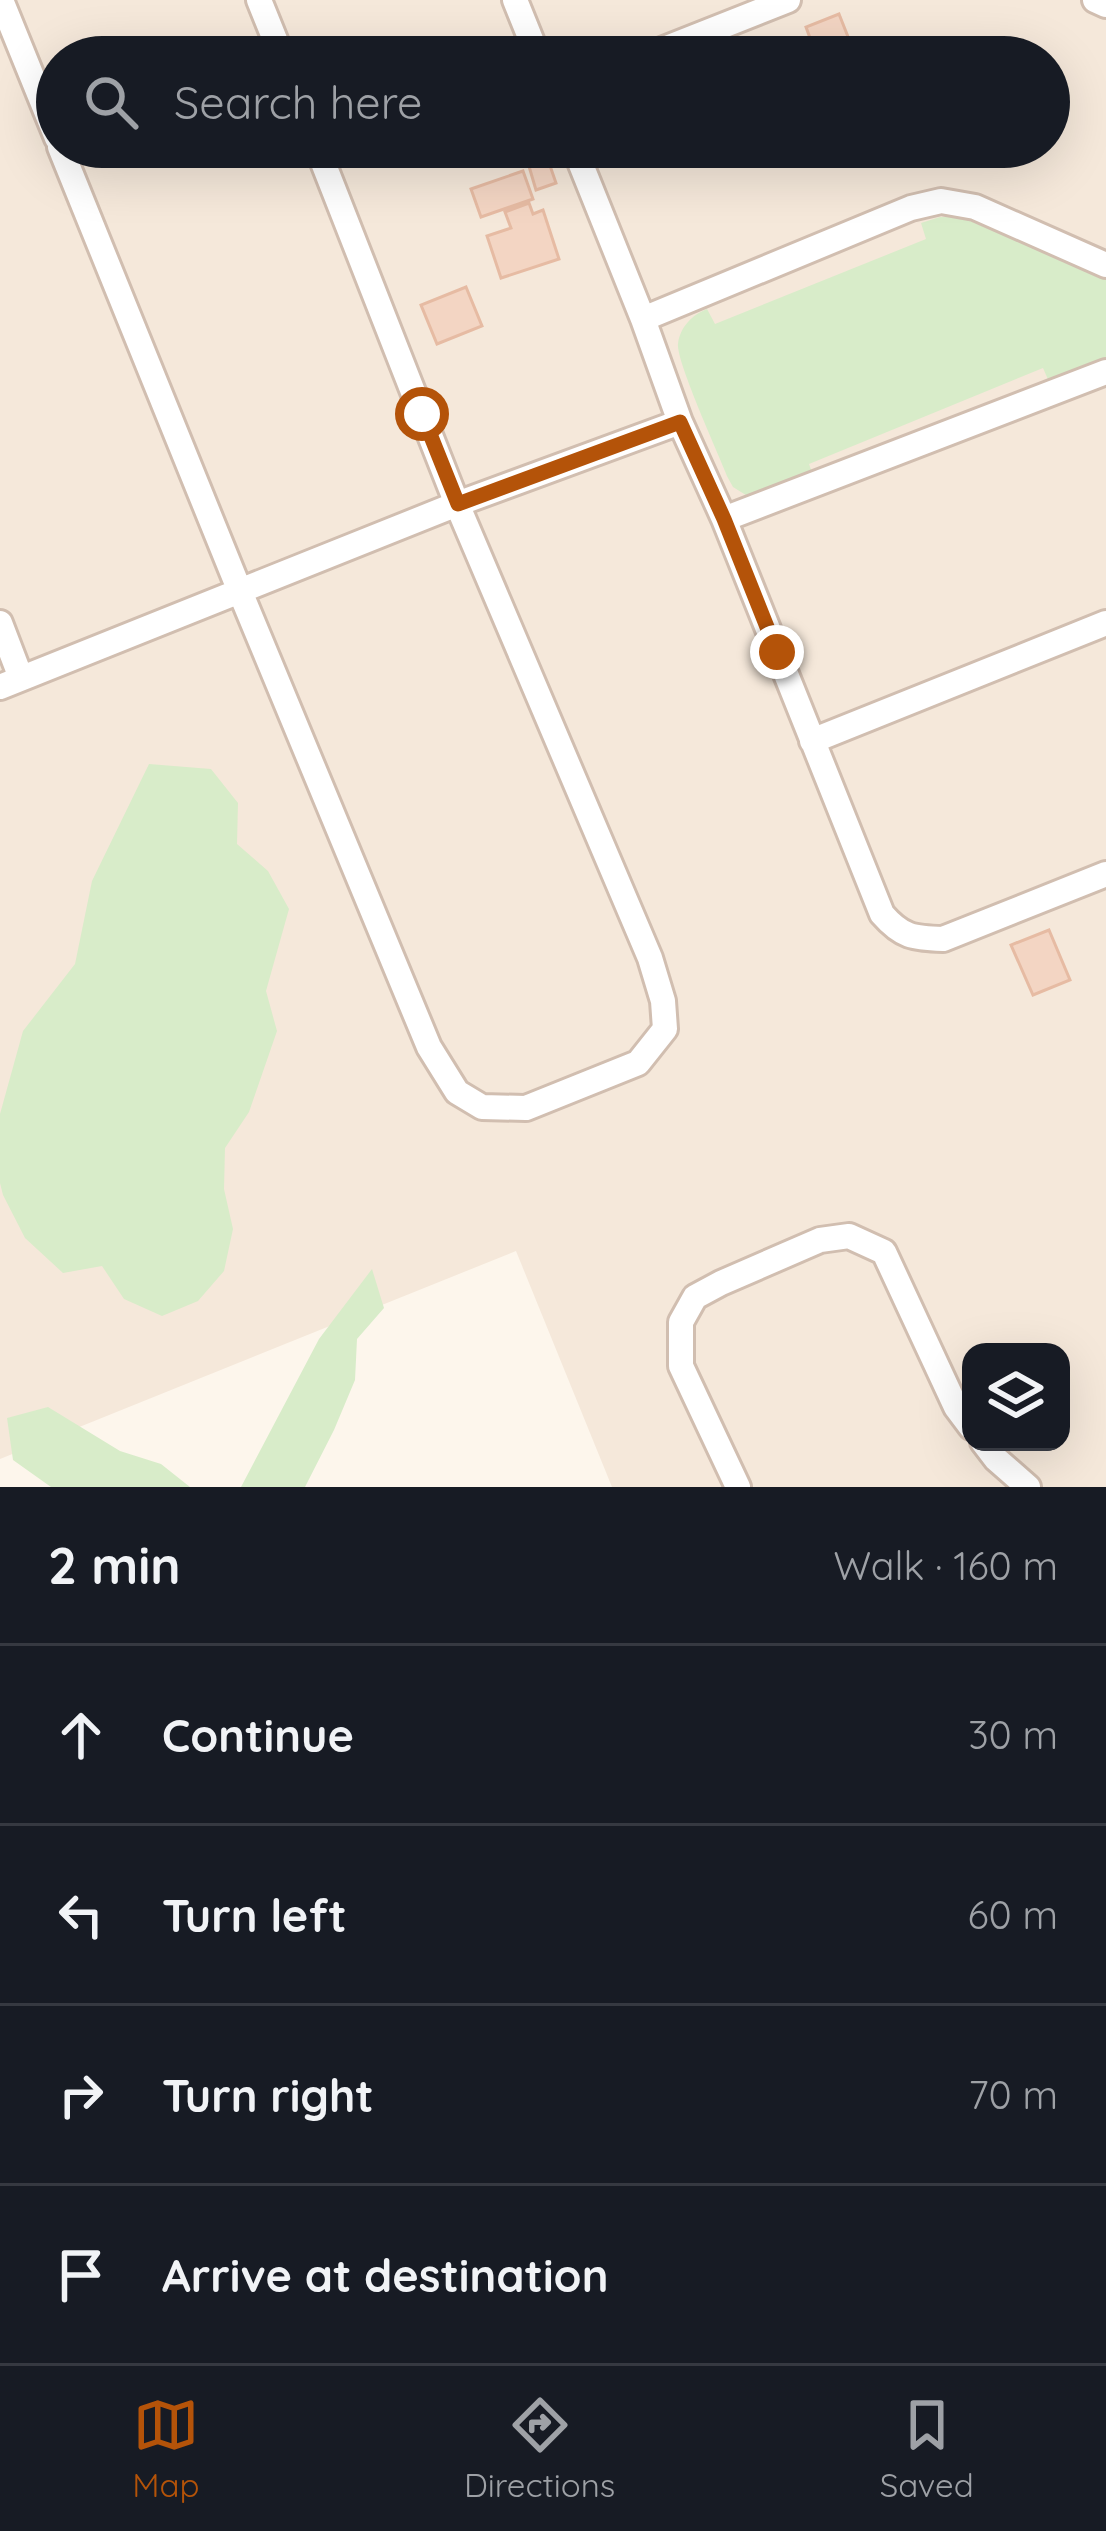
<!DOCTYPE html>
<meta charset="utf-8">
<style>
:root{--surface:#171b24;--page:#242831;--text:#f1f3f6;--muted:#9ea1a6;--line:#363941;--accent:#b45309}
body{margin:0;font-family:Quicksand,sans-serif;background:var(--page);color:var(--text)}
.controls{position:absolute;right:36px;bottom:36px;display:grid;overflow:hidden;border-radius:24px;box-shadow:0 12px 48px #0002}
.controls button{width:108px;height:108px;display:grid;place-items:center;padding:0;border:0;border-bottom:3px solid var(--line);background:var(--surface);color:var(--text);font:60px sans-serif}
.stop{position:absolute;width:36px;height:36px;margin:-27px;border:9px solid #b45309;border-radius:50%;background:#fff}
.stop.end{background:#b45309;border-color:#fff;box-shadow:0 3px 12px #0008}
.list{margin:0;padding:0;list-style:none}
h2{display:flex;justify-content:space-between;align-items:center;height:156px;margin:0;padding:0 48px;font-size:51px}
h2 small{font-size:39px;font-weight:400;color:var(--muted)}
.list li{display:grid;grid-template-columns:78px 1fr auto;gap:36px;align-items:center;box-sizing:border-box;height:180px;padding:0 48px;border-top:3px solid var(--line)}
.list b{display:block;font-size:45px;white-space:nowrap}
.list em{font-size:39px;font-style:normal;color:var(--muted)}
.icon{flex:none;width:66px;height:66px;fill:none;stroke:currentColor;stroke-width:2;stroke-linecap:round;stroke-linejoin:round}
.map{position:relative;flex:none;width:1106px;height:1487px;overflow:hidden}
.search{position:absolute;background:var(--surface);box-shadow:0 12px 48px #0002;left:36px;right:36px;top:36px;height:132px;display:flex;align-items:center;gap:30px;box-sizing:border-box;padding:0 42px;border-radius:66px;color:var(--muted);font-size:45px}
.sheet{height:876px;background:var(--surface)}
nav{display:flex;justify-content:space-around;align-items:center;box-sizing:border-box;height:168px;border-top:3px solid var(--line);background:var(--surface);font-size:33px;color:var(--muted)}
nav a{display:grid;justify-items:center;gap:6px}
nav .on{color:var(--accent)}
.map>svg:first-child{display:block}
</style>
<div class="map">
<svg width="1106" height="1487" viewBox="0 0 1106 1487">
<rect width="100%" height="100%" fill="#fdf6ec"/>
<path fill="#f5e8da" fill-rule="evenodd" d="M0,0H1106V1487H612L516,1251L0,1459ZM57,57H1049V147H57ZM971,1352H1061V1442H971Z"/>
<path fill="#d8ecc9" d="M940,217H961L1106,278V362L1050,384L1043,368L809,464L814,478L749,497L733,487L728,478C719,455 676,361 678,344C680,327 692,315 707,309L715,324L926,239L921,223Z
M149,764L211,769L238,803L237,844L268,871L289,909L266,991L277,1031L249,1112L225,1148L224,1189L233,1229L224,1271L198,1301L162,1316L124,1299L102,1266L63,1273L25,1238L3,1195L0,1183V1114L23,1031L75,964L92,881Z
M372,1269L384,1308L357,1339L355,1380L334,1430L305,1487H241L319,1339Z
M48,1407L120,1451L161,1464L190,1487H51L13,1460L7,1418Z"/>
<path fill="#f3d5c3" stroke="#e6bba3" stroke-width="3" d="M839,14L856,57H817L806,27Z
M547,157L556,183L536,190L528,163Z
M523,171L533,199L481,217L471,189Z
M529,203L533,214L543,210L559,259L501,278L487,236L511,228L505,212Z
M466,287L482,326L437,344L421,305Z
M1049,930L1070,980L1033,995L1011,945Z"/>
<g fill="none" stroke-linecap="round" stroke-linejoin="round">
<defs>
<path id="street" d="M1,0L57,138
M259,0L282,57
M515,0L538,57
M1095,0L1106,5
M644,57L788,0
M60,147L239,589L429,1047L457,1092L482,1107L526,1108L638,1063L665,1029L663,1001L650,958L457,504L317,147
M574,147L643,319L680,422L724,519L882,914C902,937 913,938 943,939L1106,874
M643,319L911,208L941,201L975,207L1106,265
M724,519L1106,372
M0,623L21,678
M0,687L457,504L680,422
M812,741L1106,623
M983,1442L996,1459L1028,1487
M738,1487L681,1366V1322L695,1297L721,1283L820,1240L849,1236L884,1252L956,1407L971,1427"/>
</defs>
<use href="#street" stroke="#d1beb0" stroke-width="30"/>
<use href="#street" stroke="#fff" stroke-width="24"/>
</g>
<g fill="none" stroke-linecap="round" stroke-linejoin="round">
<path stroke="#b45309" stroke-width="15" d="M422,414L458,504L680,422L724,519L777,652"/>
</g>
</svg>
<div class="controls">
<button><svg class="icon" aria-label="layers" viewBox="0 0 24 24"><path d="M12 4l9 5-9 5-9-5zM3 14l9 5 9-5"/></svg></button>
</div>
<div class="stop" style="left:422px;top:414px"></div>
<div class="stop end" style="left:777px;top:652px"></div>
<div class="search"><svg class="icon" aria-label="search" viewBox="0 0 24 24"><circle cx="10" cy="10" r="6"/><path d="M15 15l6 6"/></svg>Search here</div>
</div>
<section class="sheet">
<h2>2 min<small>Walk · 160 m</small></h2>
<ul class="list">
<li><svg class="icon" aria-label="ahead" viewBox="0 0 24 24"><path d="M12 20V5M6 11l6-6 6 6"/></svg><div><b>Continue</b></div><em>30 m</em></li>
<li><svg class="icon" aria-label="left" viewBox="0 0 24 24"><path d="M17 20v-9H6M10 6l-5 5 5 5"/></svg><div><b>Turn left</b></div><em>60 m</em></li>
<li><svg class="icon" aria-label="right" viewBox="0 0 24 24"><path d="M7 20v-9h11M14 6l5 5-5 5"/></svg><div><b>Turn right</b></div><em>70 m</em></li>
<li><svg class="icon" aria-label="arrive" viewBox="0 0 24 24"><path d="M6 21V4h12l-3 4 3 4H6"/></svg><div><b>Arrive at destination</b></div></li>
</ul>
</section>
<nav>
<a class="on"><svg class="icon" aria-label="map" viewBox="0 0 24 24"><path d="M3 6l6-2 6 2 6-2v14l-6 2-6-2-6 2zM9 4v14M15 6v14"/></svg>Map</a>
<a><svg class="icon" aria-label="directions" viewBox="0 0 24 24"><path d="M12 3l9 9-9 9-9-9zM9 14v-3h6M13 9l2 2-2 2"/></svg>Directions</a>
<a><svg class="icon" aria-label="saved" viewBox="0 0 24 24"><path d="M7 4h10v16l-5-4-5 4z"/></svg>Saved</a>
</nav>
